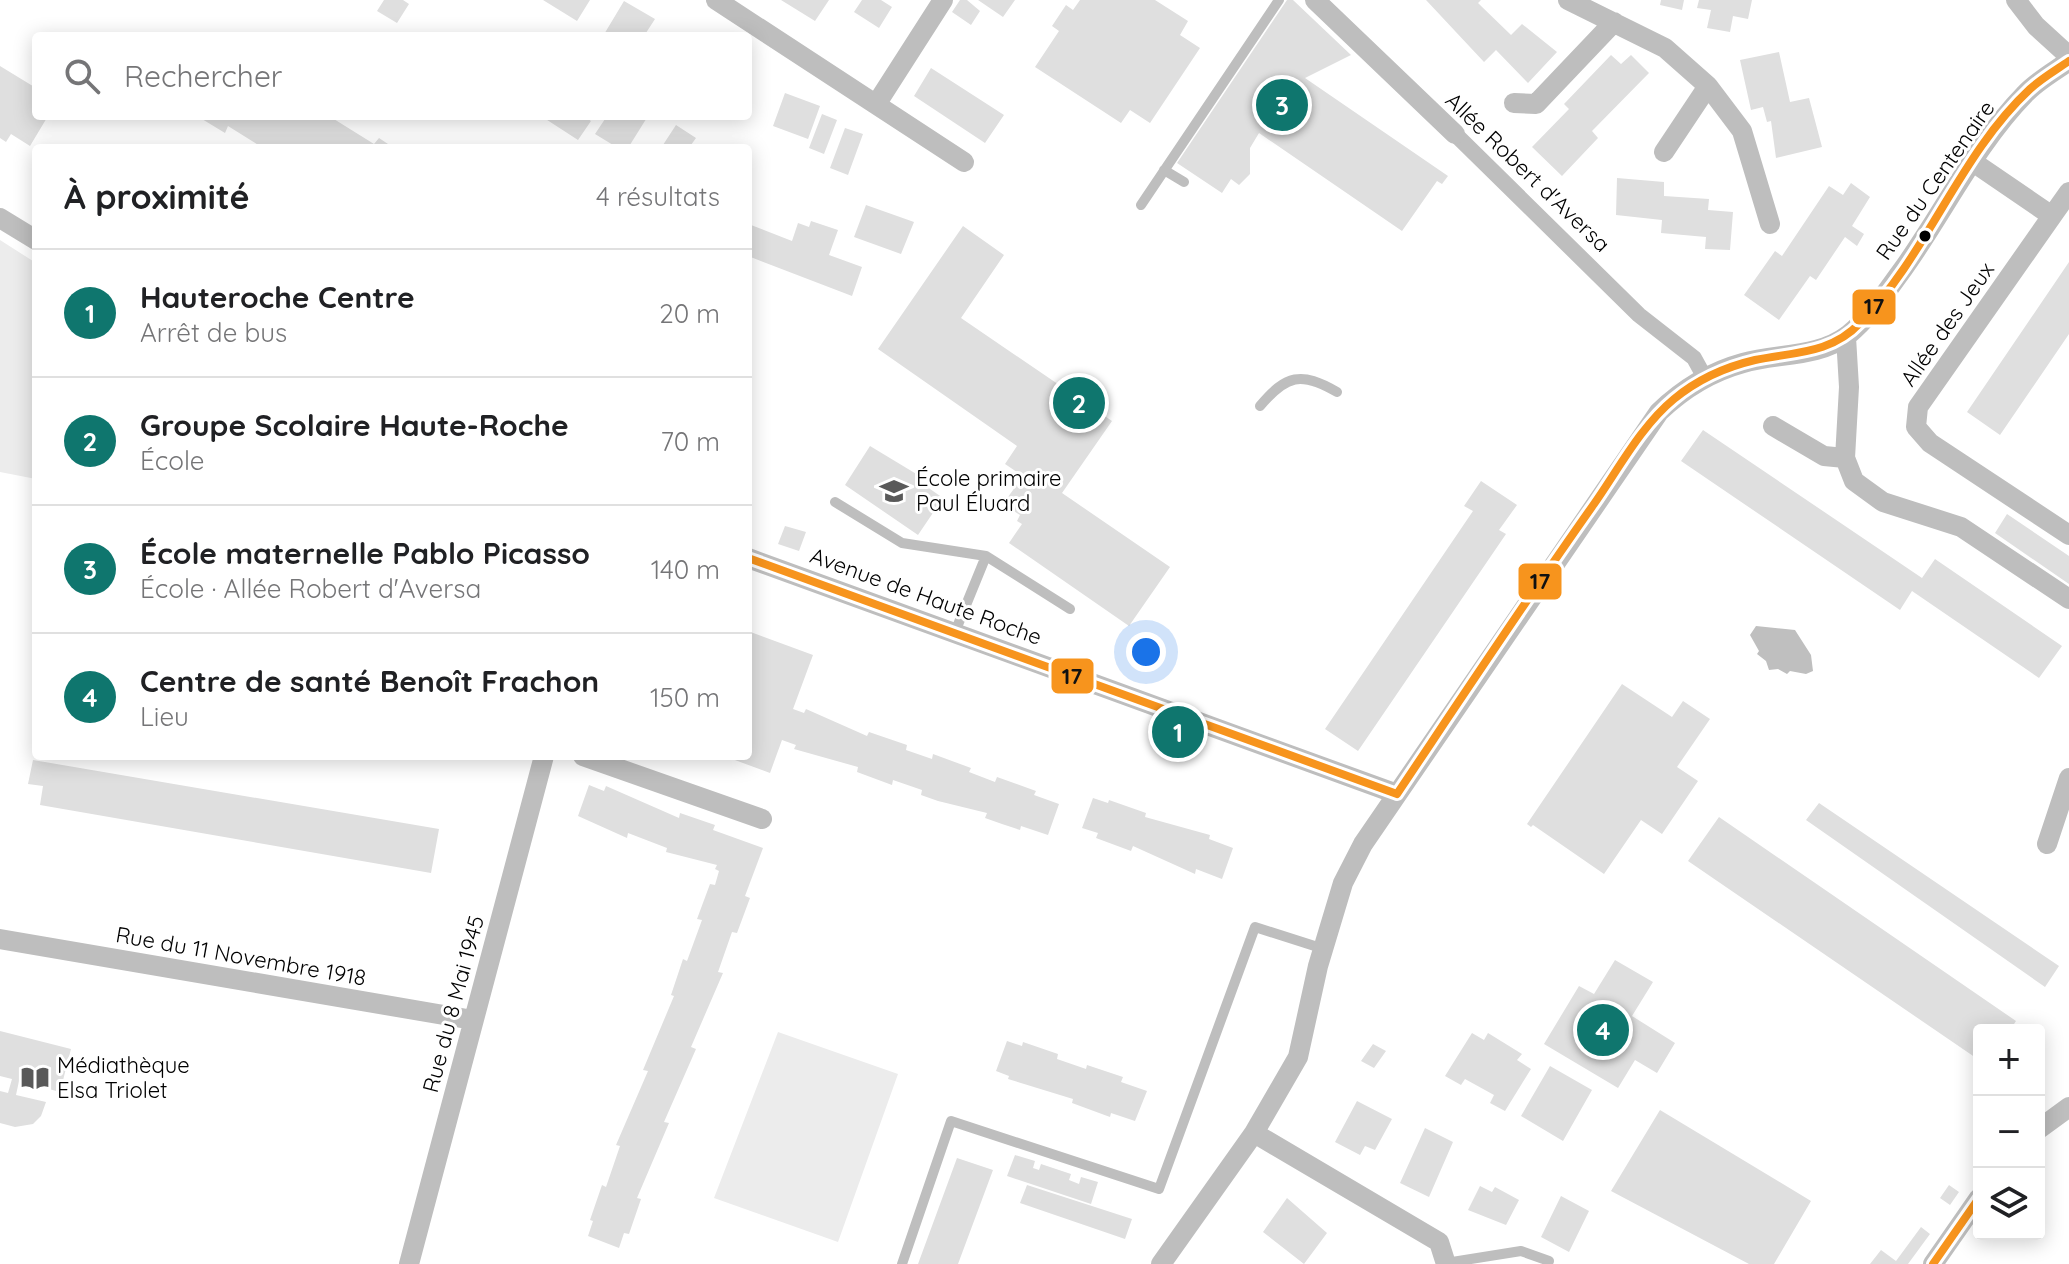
<!DOCTYPE html>
<html lang="fr">
<meta charset="utf-8">
<style>
:root{--surface:#fff;--page:#f6f6f6;--text:#202124;--muted:#757577;--line:#e0e0e0;--accent:#0f766e}
body{margin:0;font-family:Quicksand,sans-serif;background:var(--page);color:var(--text)}
.controls{position:absolute;right:24px;bottom:24px;display:grid;overflow:hidden;border-radius:8px;box-shadow:0 4px 20px #0003}
.controls button{width:72px;height:72px;display:grid;place-items:center;padding:0;border:0;border-bottom:2px solid var(--line);background:var(--surface);color:var(--text);font:40px sans-serif}
.you{position:absolute;left:1146px;top:652px;width:28px;height:28px;margin:-20px;border:6px solid #fff;border-radius:50%;background:#1a73e8;box-shadow:0 0 0 12px #1a73e833}
.badge{display:grid;place-items:center;width:52px;height:52px;border-radius:50%;background:var(--accent);color:#fff;font-size:26px;font-weight:700}
.pin{position:absolute;translate:-50% -50%;border:4px solid #fff;box-shadow:0 2px 8px #0006}
.list{margin:0;padding:0;list-style:none}
h2{display:flex;justify-content:space-between;align-items:center;height:104px;margin:0;padding:0 32px;font-size:34px}
h2 small{font-size:26px;font-weight:400;color:var(--muted)}
.list li{display:grid;grid-template-columns:52px 1fr auto;gap:24px;align-items:center;box-sizing:border-box;height:128px;padding:0 32px;border-top:2px solid var(--line)}
.list b{display:block;font-size:30px;white-space:nowrap}
.list p{margin:0;font-size:26px;white-space:nowrap;color:var(--muted)}
.list em{font-size:26px;font-style:normal;color:var(--muted)}
.icon{flex:none;width:44px;height:44px;fill:none;stroke:currentColor;stroke-width:2;stroke-linecap:round;stroke-linejoin:round}
.map{position:relative;flex:none;width:2069px;height:1264px;overflow:hidden}
.search{position:absolute;background:var(--surface);box-shadow:0 4px 20px #0003;left:32px;top:32px;width:720px;height:88px;display:flex;align-items:center;gap:20px;box-sizing:border-box;padding:0 28px;border-radius:8px;color:var(--muted);font-size:30px}
.panel{position:absolute;background:var(--surface);box-shadow:0 4px 20px #0003;left:32px;top:144px;width:720px;height:616px;border-radius:8px}
.map>svg:first-child{display:block}
</style>
<div class="map">
<svg width="2069" height="1264" viewBox="0 0 2069 1264">
<rect width="100%" height="100%" fill="#fff"/>
<path fill="#ececec" d="M0,240L36,263V479L0,472Z
M778,1032L898,1074L838,1242L714,1198Z"/>
<path fill="#bfbfbf" d="M1756,626L1795,630L1811,655L1813,671L1806,674L1790,671L1787,674L1778,669L1769,670L1766,661L1757,654L1759,651L1750,635Z"/>
<path fill="#dfdfdf" d="M384,0H403L409,4L397,23L377,11Z
M543,0H590L577,21Z
M781,0H829L815,21Z
M862,0H881L892,7L879,28L854,12Z
M960,0H967L980,11L971,25L952,12Z
M978,0H1015L1003,17Z
M1080,0H1155L1188,21L1180,35L1200,48L1150,123L1130,110L1121,123L1035,67L1059,31L1052,26L1066,5L1073,10Z
M1287,0H1293L1351,55L1305,78L1448,176L1442,184L1437,181L1402,231L1259,133L1250,148V174L1239,185L1231,179L1222,193L1177,163Z
M1426,0H1481L1478,3L1511,35L1522,24L1557,52L1528,83L1496,50L1484,62Z
M1661,0H1684L1682,10L1660,5Z
M1699,0H1752L1748,19L1733,16L1730,32L1707,28L1711,10L1697,8Z
M624,1L655,19L644,36H603Z
M1779,52L1790,102L1809,98L1822,147L1776,158L1771,121L1767,122L1763,107L1751,110L1740,60Z
M1611,55L1621,64L1631,55L1649,73L1592,131L1598,138L1562,176L1532,147L1569,109L1564,104Z
M0,66L36,88V116H48L30,146L11,134L6,142L0,138Z
M931,68L1004,115L985,143L914,96Z
M785,93L820,106L808,139L773,126Z
M822,114L837,120L824,154L809,148Z
M197,116H329L374,144L379,138L394,148H263L228,126L225,133Z
M541,116H584L591,121L578,140Z
M607,116H648L628,148H618L595,134Z
M676,125L696,138L691,145L696,148H661Z
M845,128L863,134L848,175L830,168Z
M1617,178L1664,182V196L1709,199L1708,210L1733,212L1730,250L1705,249L1706,237L1661,233L1662,220L1616,215Z
M1851,183L1870,197L1852,226L1864,234L1857,246L1845,237L1816,280L1810,276L1779,320L1744,295L1775,251L1782,256L1829,186L1843,195Z
M866,205L914,222L901,254L854,237Z
M811,221L838,230L829,255L862,267L852,296L748,256L751,225L792,241L798,223L809,227Z
M963,226L1004,255L961,318L1112,421L1062,493L1170,567L1129,626L1009,543L1022,524L1017,521L1020,515L1003,504L1023,476L1005,464L1017,446L878,349Z
M2069,262V334L2000,435L1967,412Z
M1703,430L1922,578L1935,559L2062,646L2039,678L1912,591L1900,610L1681,461Z
M870,446L923,478L920,482L943,498L918,535L845,485Z
M1481,481L1517,505L1499,530L1506,534L1358,751L1325,729L1473,511L1464,506Z
M2007,514L2069,556V584L1995,533Z
M785,526L806,532L799,551L778,544Z
M748,631L813,655L793,709L804,713L806,709L867,736L869,732L907,745L906,750L932,759L933,754L971,768L969,772L995,782L997,777L1036,791L1034,795L1059,804L1048,835L1021,826L1020,830L1002,824L985,818L987,813L938,801L921,795L922,790L893,780L892,785L857,772L858,767L794,749L796,745L782,740L770,773L724,756H748Z
M1622,684L1672,717L1683,701L1710,719L1677,767L1698,781L1662,834L1641,820L1604,874L1533,825L1531,827L1527,824Z
M33,760L439,829L431,873L40,805L43,786L28,784Z
M589,785L604,791L606,786L679,818L680,813L715,825L713,830L763,848L745,896L750,898L737,933L732,932L718,972L723,973L691,1047L696,1049L664,1122L669,1123L637,1198L641,1199L629,1234L624,1233L619,1248L588,1236L593,1221L590,1220L602,1185L606,1187L620,1146L616,1145L648,1071L643,1070L674,996L671,995L683,959L687,961L702,920L697,919L710,884L715,885L719,871L715,869L717,865L666,852L667,848L628,833L627,838L578,816Z
M1093,798L1108,803L1109,800L1146,813L1145,817L1210,835L1209,839L1233,848L1222,879L1196,869L1195,874L1133,846L1131,851L1096,838L1098,833L1082,828Z
M1819,803L2059,966L2045,987L1806,820Z
M1719,817L2016,1021L2010,1030H1979V1060L1688,861Z
M1615,960L1653,982L1632,1016L1675,1043L1657,1073L1635,1060L1618,1088L1544,1044L1579,986L1594,994Z
M0,1031L71,1049L60,1092L19,1081L16,1095L46,1102L41,1116L33,1124L15,1127L0,1123V1091L8,1093L12,1079L0,1076Z
M1472,1033L1484,1040L1488,1033L1522,1054L1517,1060L1531,1069L1505,1111L1490,1103L1494,1095L1465,1079L1461,1085L1445,1076Z
M1007,1041L1022,1046L1023,1042L1058,1054L1057,1059L1086,1069L1087,1065L1123,1077L1121,1082L1147,1091L1135,1121L1111,1113L1110,1117L1072,1103L1073,1099L1008,1079L1009,1076L996,1071Z
M1373,1044L1386,1051L1374,1068L1361,1061Z
M1550,1066L1592,1090L1563,1141L1521,1116Z
M1357,1101L1392,1119L1375,1150L1365,1146L1360,1155L1335,1142Z
M1660,1110L1811,1201L1774,1264H1749L1611,1191Z
M1425,1128L1453,1142L1429,1197L1400,1183Z
M1015,1155L1035,1161L1033,1168L1039,1170L1041,1164L1071,1174L1069,1180L1079,1184L1081,1177L1098,1182L1091,1204L1007,1176Z
M957,1158L993,1170L958,1264H918Z
M1027,1185L1132,1219L1125,1239L1020,1203Z
M1949,1185L1959,1192L1950,1205L1940,1198Z
M1480,1186L1492,1192L1495,1187L1519,1200L1506,1225L1468,1210Z
M1561,1196L1589,1211L1569,1252L1541,1237Z
M1287,1198L1327,1233L1304,1264L1263,1232Z
M1921,1227L1930,1234L1908,1264H1870L1881,1250L1896,1261Z"/>
<g fill="none" stroke-linecap="round" stroke-linejoin="round">
<path stroke="#bebebe" stroke-width="10" d="M1164,170L1184,182
M1141,205L1279,0
M1260,406C1286,375 1301,371 1337,392
M835,502L902,543L986,556
M955,632L986,556L1070,609
M1446,1263L1521,1251L1549,1261
M902,1264L951,1121L1159,1189L1255,927L1324,949"/>
<path stroke="#bebebe" stroke-width="16" d="M1455,134L1639,315L1694,358L1705,378"/>
<path stroke="#bebebe" stroke-width="20" d="M716,0L964,162
M1315,0L1455,134
M1568,0L1665,48L1708,86L1664,152
M2016,0L2036,26L2069,56
M1708,86L1742,131L1770,224
M877,103L943,0
M1514,103L1536,104L1614,22
M1973,162L2052,216L1918,407L1916,427L1930,443L2069,535
M2052,216L2069,192
M0,218L36,240
M1846,337L1849,387L1845,458L1854,481L1883,502L1961,527L2069,599
M1773,426L1824,456L1845,458
M748,558L1397,794
M583,756L762,819
M2047,844L2069,778
M0,939L473,1020
M2039,1129L2069,1107
M1254,1133L1439,1242L1446,1264
M409,1264L544,756
M1161,1264L1254,1133L1298,1057L1318,966L1343,883L1363,844L1659,412C1683,389 1710,372 1743,363C1777,353 1818,358 1848,335C1870,317 1886,292 1903,269C1944,212 1976,144 2025,94C2037,81 2055,71 2069,61
M1933,1264L1979,1198"/>
<defs>
<path id="bus-1" d="M748,558L1397,794
M1397,794C1462,697 1526,600 1594,504C1618,470 1641,426 1674,399C1697,380 1725,367 1755,360C1793,352 1831,354 1860,323C1928,254 1959,155 2030,89C2042,78 2056,70 2069,61
M1933,1264L1979,1198"/>
</defs>
<use href="#bus-1" stroke="#fff" stroke-width="14"/>
<use href="#bus-1" stroke="#f7941d" stroke-width="8"/>
</g>
<defs>
<symbol id="school-bare" viewBox="-9 -9 18 18"><path d="M0-5L7-2L0 1L-7-2ZM-4 1L0 2.5L4 1V4Q0 6-4 4Z" fill="#595959" stroke="#fff" stroke-width="2.5" paint-order="stroke"/></symbol>
<symbol id="library-bare" viewBox="-9 -9 18 18"><path d="M-6-4Q-3-5.5-.7-3.5V5Q-3 3-6 4ZM6-4Q3-5.5 .7-3.5V5Q3 3 6 4Z" fill="#595959" stroke="#fff" stroke-width="2.5" paint-order="stroke"/></symbol>
</defs>
<g fill-rule="evenodd">
<use href="#school-bare" x="874" y="471" width="40" height="40"/>
<use href="#library-bare" x="15" y="1058" width="40" height="40"/>
</g>
<circle fill="#000" stroke="#fff" stroke-width="3" cx="1925" cy="236" r="7"/>
<g text-anchor="middle" dominant-baseline="central" stroke-width="6" stroke-linejoin="round" paint-order="stroke">
<g font-size="22" fill="#000" stroke="#fff">
<text transform="translate(1528 172) rotate(44)">Allée Robert d'Aversa</text>
<text transform="translate(1935 180) rotate(-55)">Rue du Centenaire</text>
<text transform="translate(1947 324) rotate(-55)">Allée des Jeux</text>
<text transform="translate(926 596) rotate(20)">Avenue de Haute Roche</text>
<text transform="translate(241 956) rotate(10)">Rue du 11 Novembre 1918</text>
<text transform="translate(453 1004) rotate(-75)">Rue du 8 Mai 1945</text>
</g>
<g font-size="22" fill="#000" stroke="#fff" text-anchor="start">
<text x="916" y="478">École primaire<tspan x="916" dy="25">Paul Éluard</tspan></text>
<text x="57" y="1065">Médiathèque<tspan x="57" dy="25">Elsa Triolet</tspan></text>
</g>
</g>
<g stroke="#fff" stroke-width="3">
<rect x="1851" y="288" width="46" height="38" rx="8" fill="#f7941d"/>
<rect x="1517" y="562" width="46" height="39" rx="8" fill="#f7941d"/>
<rect x="1050" y="657" width="45" height="38" rx="8" fill="#f7941d"/>
</g>
<g font-size="22" text-anchor="middle" font-weight="bold" fill="#111">
<text x="1874" y="314">17</text>
<text x="1540" y="589">17</text>
<text x="1072" y="684">17</text>
</g>
</svg>
<div class="controls">
<button>+</button>
<button>−</button>
<button><svg class="icon" aria-label="layers" viewBox="0 0 24 24"><path d="M12 4l9 5-9 5-9-5zM3 14l9 5 9-5"/></svg></button>
</div>
<div class="you"></div>
<div class="pin badge" style="left:1178px;top:732px">1</div>
<div class="pin badge" style="left:1079px;top:403px">2</div>
<div class="pin badge" style="left:1282px;top:105px">3</div>
<div class="pin badge" style="left:1603px;top:1030px">4</div>
<div class="search"><svg class="icon" aria-label="search" viewBox="0 0 24 24"><circle cx="10" cy="10" r="6"/><path d="M15 15l6 6"/></svg>Rechercher</div>
<section class="panel">
<h2>À proximité<small>4 résultats</small></h2>
<ul class="list">
<li><span class="badge">1</span><div><b>Hauteroche Centre</b><p>Arrêt de bus</p></div><em>20 m</em></li>
<li><span class="badge">2</span><div><b>Groupe Scolaire Haute-Roche</b><p>École</p></div><em>70 m</em></li>
<li><span class="badge">3</span><div><b>École maternelle Pablo Picasso</b><p>École · Allée Robert d'Aversa</p></div><em>140 m</em></li>
<li><span class="badge">4</span><div><b>Centre de santé Benoît Frachon</b><p>Lieu</p></div><em>150 m</em></li>
</ul>
</section>
</div>
